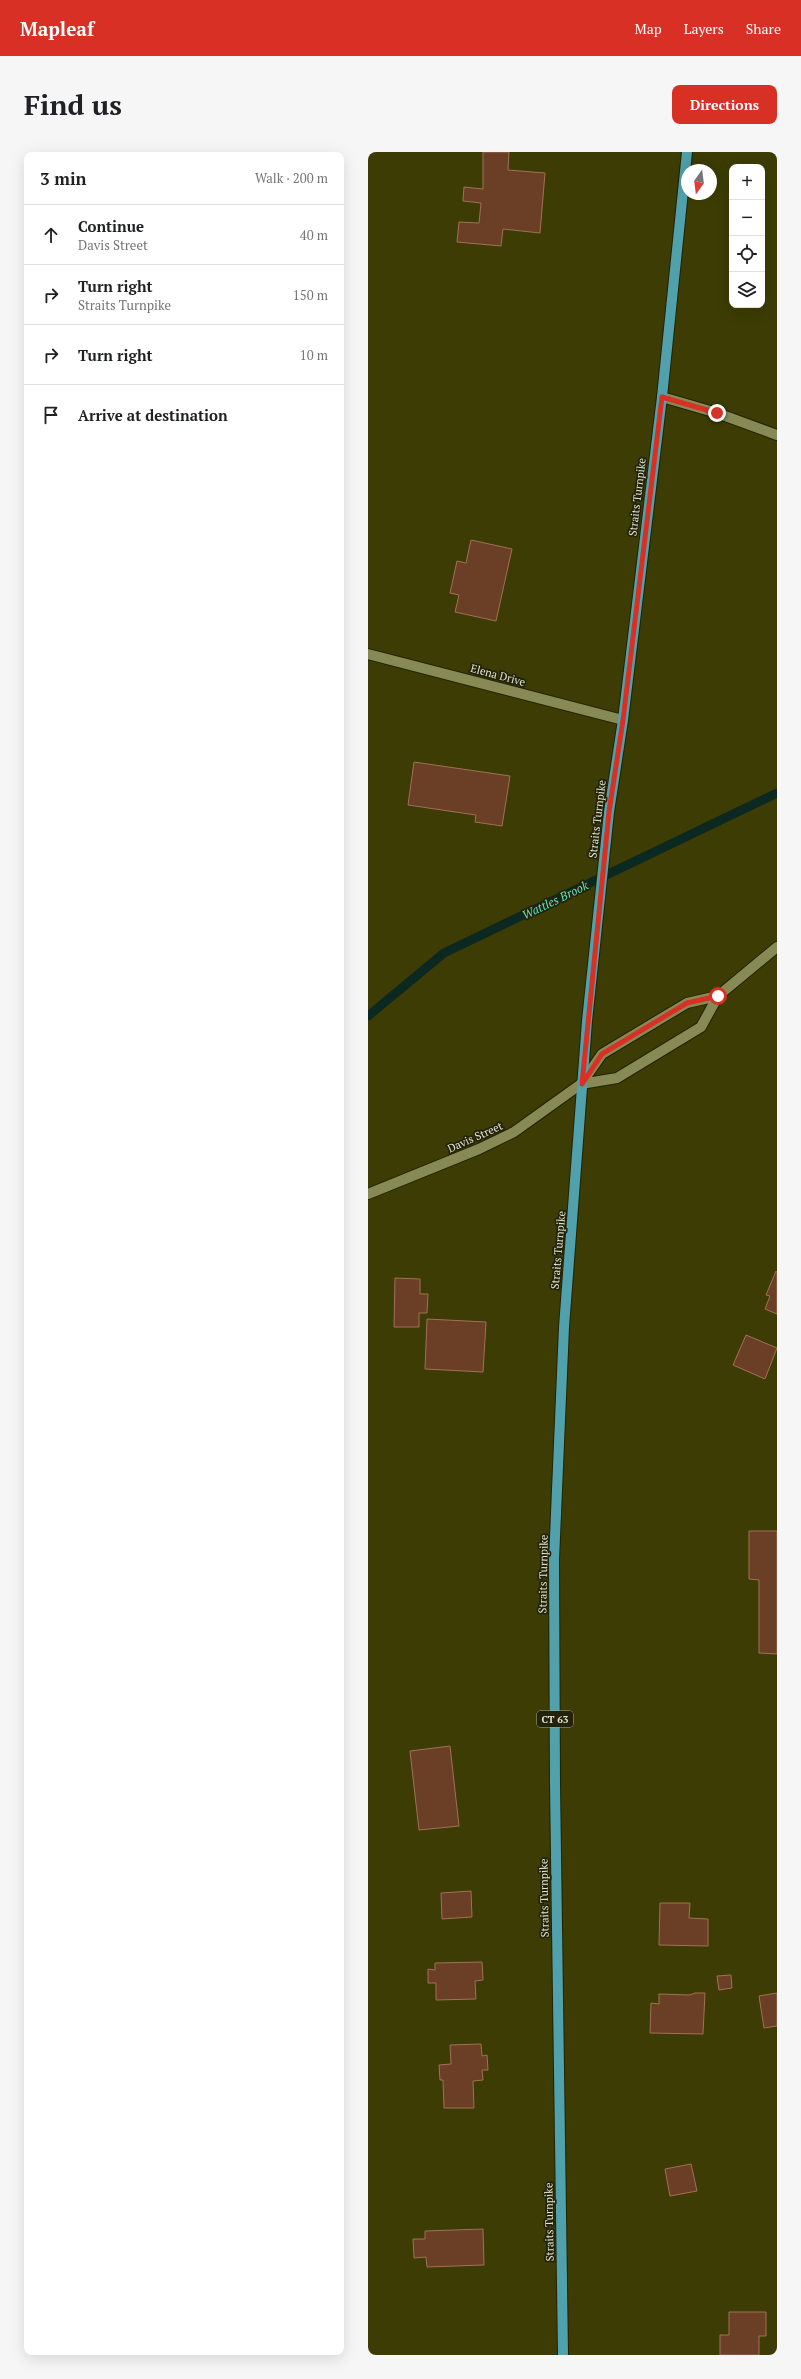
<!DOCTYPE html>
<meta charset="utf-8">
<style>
:root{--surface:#fff;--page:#f6f6f6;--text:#202124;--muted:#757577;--line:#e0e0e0;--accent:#d93025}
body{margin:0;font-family:"PT Serif",serif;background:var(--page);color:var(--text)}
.controls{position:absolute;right:12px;top:12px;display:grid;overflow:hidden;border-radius:8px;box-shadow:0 4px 16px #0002}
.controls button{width:36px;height:36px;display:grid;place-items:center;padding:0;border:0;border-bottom:1px solid var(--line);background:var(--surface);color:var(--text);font:20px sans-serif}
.compass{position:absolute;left:313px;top:12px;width:36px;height:36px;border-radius:50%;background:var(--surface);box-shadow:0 4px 16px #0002;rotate:194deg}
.stop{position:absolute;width:12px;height:12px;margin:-9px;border:3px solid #d93025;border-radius:50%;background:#fff}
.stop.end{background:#d93025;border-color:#fff;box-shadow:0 1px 4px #0008}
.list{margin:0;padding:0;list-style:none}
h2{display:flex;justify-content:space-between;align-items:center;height:52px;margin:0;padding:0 16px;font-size:17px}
h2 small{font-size:13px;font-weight:400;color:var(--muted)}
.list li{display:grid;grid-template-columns:26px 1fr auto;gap:12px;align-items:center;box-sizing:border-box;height:60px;padding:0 16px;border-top:1px solid var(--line)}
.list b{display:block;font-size:15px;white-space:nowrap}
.list p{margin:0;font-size:13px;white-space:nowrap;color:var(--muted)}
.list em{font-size:13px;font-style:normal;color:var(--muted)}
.icon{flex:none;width:22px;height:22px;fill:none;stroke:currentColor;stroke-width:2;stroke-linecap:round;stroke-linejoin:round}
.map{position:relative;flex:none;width:409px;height:2203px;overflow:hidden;border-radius:8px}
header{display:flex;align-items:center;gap:24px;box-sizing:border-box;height:56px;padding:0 20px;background:var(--accent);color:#fff}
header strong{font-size:19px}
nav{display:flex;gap:22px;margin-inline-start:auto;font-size:14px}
.intro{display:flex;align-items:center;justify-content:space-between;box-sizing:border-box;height:96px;padding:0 24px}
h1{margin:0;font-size:28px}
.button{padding:10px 18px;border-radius:8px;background:var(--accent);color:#fff;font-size:14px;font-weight:700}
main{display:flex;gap:24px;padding:0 24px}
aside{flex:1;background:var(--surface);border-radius:8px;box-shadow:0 4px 16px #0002}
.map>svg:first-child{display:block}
</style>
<header>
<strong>Mapleaf</strong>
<nav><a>Map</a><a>Layers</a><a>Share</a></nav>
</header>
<div class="intro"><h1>Find us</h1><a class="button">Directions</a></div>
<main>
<aside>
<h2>3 min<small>Walk · 200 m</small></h2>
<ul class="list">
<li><svg class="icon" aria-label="ahead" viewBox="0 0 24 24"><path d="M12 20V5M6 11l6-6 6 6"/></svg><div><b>Continue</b><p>Davis Street</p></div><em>40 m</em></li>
<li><svg class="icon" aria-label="right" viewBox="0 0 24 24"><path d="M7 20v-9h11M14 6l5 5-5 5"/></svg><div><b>Turn right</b><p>Straits Turnpike</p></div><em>150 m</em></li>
<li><svg class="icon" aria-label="right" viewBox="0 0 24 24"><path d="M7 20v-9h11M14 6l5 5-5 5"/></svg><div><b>Turn right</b></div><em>10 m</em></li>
<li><svg class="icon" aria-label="arrive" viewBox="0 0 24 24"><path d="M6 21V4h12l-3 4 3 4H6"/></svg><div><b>Arrive at destination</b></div></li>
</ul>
</aside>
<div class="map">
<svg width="409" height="2203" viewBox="0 0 409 2203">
<rect width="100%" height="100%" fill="#3c3c04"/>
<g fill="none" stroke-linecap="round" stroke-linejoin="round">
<path stroke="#0b2920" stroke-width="9" d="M0,864L76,801L409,641"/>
</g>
<path fill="#6b3f25" stroke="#a17156" d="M115,0H141L140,18L177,21L172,81L135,77L133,94L89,90L91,70L111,71L113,51L95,49L96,35L115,37Z
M103,388L144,397L128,469L87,460L91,443L82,441L89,409L98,411Z
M46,610L142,624L134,674L107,670L108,663L40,653Z
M408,1119L409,1120V1162L397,1157L402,1144L398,1143Z
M27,1126L52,1127V1142H60L59,1161H51V1175H26Z
M59,1167L118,1170L115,1220L57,1217Z
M378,1183L409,1196L397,1227L365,1213Z
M381,1379H409V1502L391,1501V1428L381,1427Z
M82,1594L91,1674L51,1678L42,1599Z
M103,1739L104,1765L74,1767L73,1741Z
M292,1751H322L321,1766L340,1767V1794L291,1793Z
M114,1810L115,1828L107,1829L108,1847L68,1848V1831H60V1817L67,1818V1811Z
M363,1823L364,1836L351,1838L349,1824Z
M327,1841H337L335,1882L282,1881L283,1851L291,1852V1842L322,1843Z
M409,1841V1874L396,1876L391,1844Z
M113,1892L114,1904L119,1903L120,1918H114L115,1928L105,1929L106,1956H76L75,1928H72L71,1913L83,1912L82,1893Z
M323,2012L329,2039L302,2044L297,2017Z
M115,2077L116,2113L59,2115L58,2105L46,2106L45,2087H57V2079Z
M361,2160H398V2184H391V2203H352V2183H361Z"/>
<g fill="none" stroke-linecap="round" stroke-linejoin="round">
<defs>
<path id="service" d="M294,245L349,261L409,283"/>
<path id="minor" d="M0,502L255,568"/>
<path id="tertiary" d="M213,932L249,926L333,875L350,844L409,795
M213,932L234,902L319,851L350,844"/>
<path id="secondary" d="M0,1042L111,997L146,980L213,932"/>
<path id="primary" d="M195,2203L187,1632L186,1408L196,1175L219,869L241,660L255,568L294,245L319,0"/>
</defs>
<use href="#service" stroke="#222300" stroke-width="12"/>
<use href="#minor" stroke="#222300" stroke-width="12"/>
<use href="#tertiary" stroke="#222300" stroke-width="12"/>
<use href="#secondary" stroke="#222300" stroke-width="12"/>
<use href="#primary" stroke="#222300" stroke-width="12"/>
<use href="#service" stroke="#888a56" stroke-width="10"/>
<use href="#minor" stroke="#888a56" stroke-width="10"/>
<use href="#tertiary" stroke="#888a56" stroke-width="10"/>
<use href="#secondary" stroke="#888a56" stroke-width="10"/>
<use href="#primary" stroke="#50a1ac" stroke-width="10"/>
</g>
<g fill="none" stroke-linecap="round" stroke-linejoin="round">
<path stroke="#d93025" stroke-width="5" d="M349,261L294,245L255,568L241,660L214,932L234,902L319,851L350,844"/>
</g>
<g text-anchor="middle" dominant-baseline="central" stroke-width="3.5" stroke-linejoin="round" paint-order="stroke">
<rect fill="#22220d" stroke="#aaab92" stroke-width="1" x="169" y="1559" width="36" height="16" rx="3"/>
<g font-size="10" font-weight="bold" fill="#e4e6cb">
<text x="187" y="1567">CT 63</text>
</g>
<g font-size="11" fill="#e4e6cb" stroke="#22220d">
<text transform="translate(269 345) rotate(-83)">Straits Turnpike</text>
<text transform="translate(130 523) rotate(15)">Elena Drive</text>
<text transform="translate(229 667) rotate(-83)">Straits Turnpike</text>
<text transform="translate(107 985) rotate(-24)">Davis Street</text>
<text transform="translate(190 1098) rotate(-85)">Straits Turnpike</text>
<text transform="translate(175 1422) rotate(-89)">Straits Turnpike</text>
<text transform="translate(176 1746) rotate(-91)">Straits Turnpike</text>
<text transform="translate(181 2070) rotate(-91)">Straits Turnpike</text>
</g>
<g font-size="12" font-style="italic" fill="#62e4bc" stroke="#22220d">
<text transform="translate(187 748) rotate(-26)">Wattles Brook</text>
</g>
</g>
</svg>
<div class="controls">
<button>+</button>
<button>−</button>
<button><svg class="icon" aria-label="locate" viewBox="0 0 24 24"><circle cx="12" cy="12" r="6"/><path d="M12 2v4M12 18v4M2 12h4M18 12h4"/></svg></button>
<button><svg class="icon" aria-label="layers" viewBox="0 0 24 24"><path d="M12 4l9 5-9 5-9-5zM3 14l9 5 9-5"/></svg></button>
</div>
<svg class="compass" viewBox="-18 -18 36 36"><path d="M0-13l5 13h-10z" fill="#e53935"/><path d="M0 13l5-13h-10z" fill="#757577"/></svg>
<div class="stop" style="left:350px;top:844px"></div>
<div class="stop end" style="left:349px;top:261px"></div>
</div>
</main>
